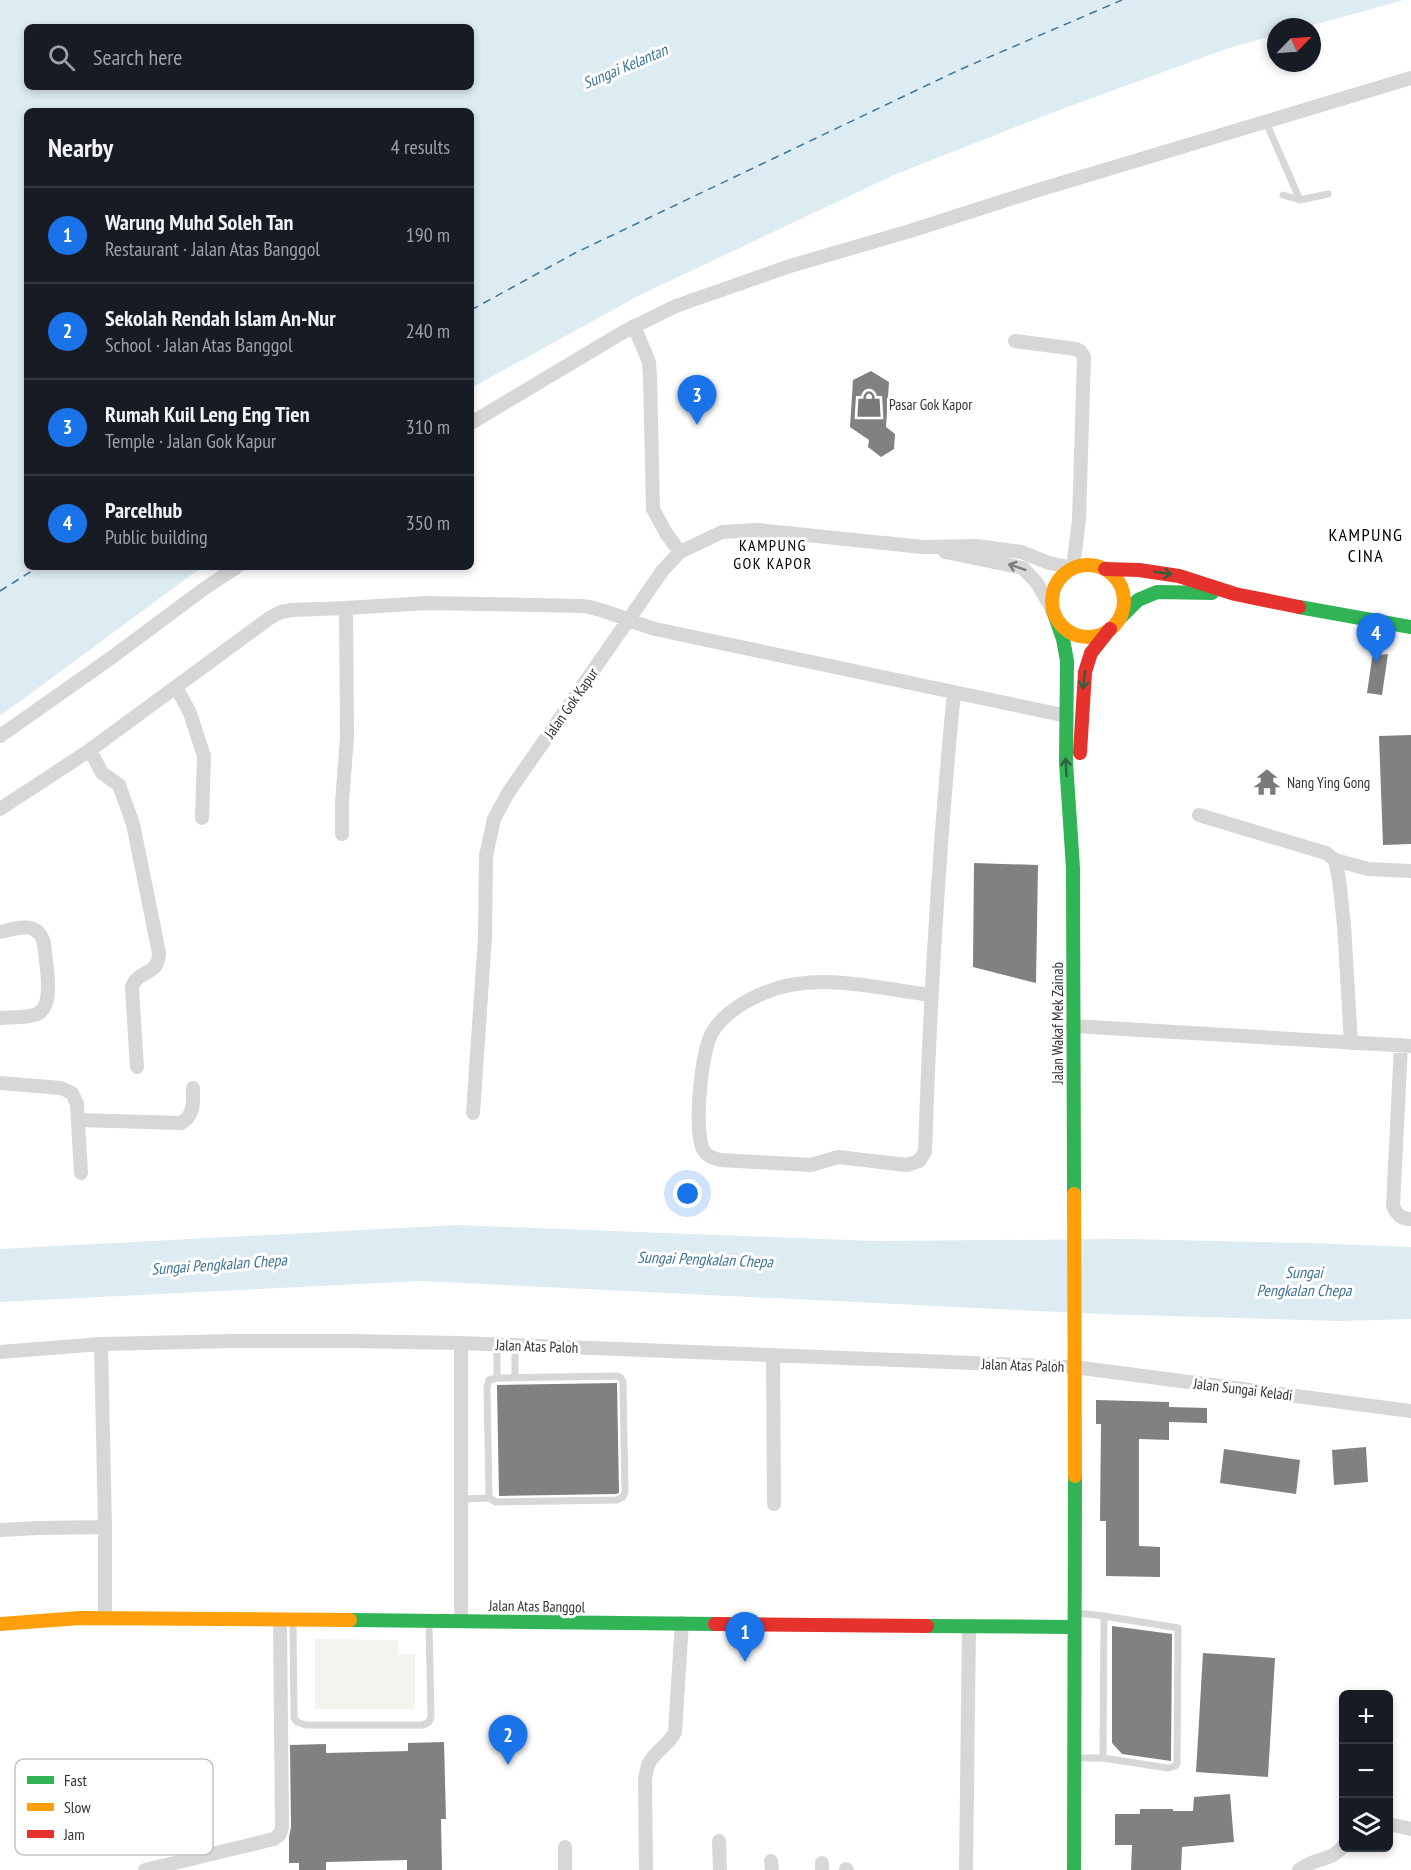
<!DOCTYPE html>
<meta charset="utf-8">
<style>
:root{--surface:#171b24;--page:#242831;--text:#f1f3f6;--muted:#9ea1a6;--line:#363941;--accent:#1a73e8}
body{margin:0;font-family:"PT Sans Narrow",sans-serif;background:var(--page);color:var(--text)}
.controls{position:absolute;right:18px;bottom:18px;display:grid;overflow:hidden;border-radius:9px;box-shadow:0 3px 9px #0003}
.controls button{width:54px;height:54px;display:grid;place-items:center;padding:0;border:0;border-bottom:2px solid var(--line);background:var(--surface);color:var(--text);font:30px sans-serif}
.compass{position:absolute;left:1267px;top:18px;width:54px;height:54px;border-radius:50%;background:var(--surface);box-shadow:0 3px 9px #0003;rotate:65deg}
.you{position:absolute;left:688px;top:1194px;width:21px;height:21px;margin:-15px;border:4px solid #fff;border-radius:50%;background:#1a73e8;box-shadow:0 0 0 9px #1a73e833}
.badge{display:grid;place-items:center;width:39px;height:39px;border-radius:50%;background:var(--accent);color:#fff;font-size:20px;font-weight:700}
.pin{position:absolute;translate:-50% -50px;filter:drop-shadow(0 2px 3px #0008)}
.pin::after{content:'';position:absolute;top:32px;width:21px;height:18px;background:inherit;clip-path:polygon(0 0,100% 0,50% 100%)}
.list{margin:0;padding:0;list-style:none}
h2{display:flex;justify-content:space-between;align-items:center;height:78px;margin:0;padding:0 24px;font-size:26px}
h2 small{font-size:20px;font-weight:400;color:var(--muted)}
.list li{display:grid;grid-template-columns:39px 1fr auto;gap:18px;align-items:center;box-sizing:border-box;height:96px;padding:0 24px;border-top:2px solid var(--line)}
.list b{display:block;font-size:22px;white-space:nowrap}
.list p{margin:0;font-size:20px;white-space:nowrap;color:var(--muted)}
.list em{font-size:20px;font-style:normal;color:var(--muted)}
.icon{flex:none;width:33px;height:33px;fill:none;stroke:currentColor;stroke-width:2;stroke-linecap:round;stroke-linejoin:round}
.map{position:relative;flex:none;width:1411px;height:1870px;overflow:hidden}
.search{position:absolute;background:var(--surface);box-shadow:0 3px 9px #0003;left:24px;top:24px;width:450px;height:66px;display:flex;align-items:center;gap:15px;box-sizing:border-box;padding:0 21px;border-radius:9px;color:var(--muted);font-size:22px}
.panel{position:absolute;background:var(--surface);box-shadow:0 3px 9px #0003;left:24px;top:108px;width:450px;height:462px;border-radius:9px}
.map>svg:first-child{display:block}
</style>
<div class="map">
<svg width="1411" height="1870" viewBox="0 0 1411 1870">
<rect width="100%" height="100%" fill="#fff"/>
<path fill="#f1f5ed" d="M315,1639L398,1640V1654H415V1709H315Z"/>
<path fill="#ddebf3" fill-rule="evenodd" d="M0,0H1404L1306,27H1276V35L1226,49L1046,115L894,175L640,295L471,388V111H27V567H202L0,716ZM27,27H471V87H27Z
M456,1225L876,1241L1128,1239L1309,1243L1411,1247V1319L1339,1321L1101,1314L421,1281L0,1302V1249Z"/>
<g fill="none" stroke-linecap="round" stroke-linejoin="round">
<path stroke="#3f7597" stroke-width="1.5" stroke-dasharray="8 6" stroke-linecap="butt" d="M471,310L575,253L959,70L1122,0
M0,591L38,567"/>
</g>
<path fill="#818181" d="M871,371L889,382L886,427L895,434L894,449L881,457L868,447L869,440L850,427L853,380Z
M1373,652L1378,655L1388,654L1382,695L1367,693Z
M1411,735V844L1383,845L1379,736Z
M974,863L1038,865L1036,983L973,967Z
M617,1383L619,1493L616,1494L499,1496L497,1385Z
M1096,1400L1169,1402V1407L1207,1408V1423L1169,1422V1440L1139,1439V1546L1160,1547V1577L1106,1576V1521H1100L1101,1424H1096Z
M1366,1447L1368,1482L1334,1485L1332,1450Z
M1224,1449L1300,1460L1296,1494L1220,1483Z
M1112,1626L1172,1634L1171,1761L1122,1754L1112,1743Z
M1203,1653L1275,1658L1268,1777L1196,1772Z
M444,1742L446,1819H441L442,1870H407V1860L326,1862V1870H299V1863H289V1837L291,1827L290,1745L326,1744V1753L408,1751V1743Z
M1230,1794L1234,1842L1182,1847L1181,1870H1131L1132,1845H1115V1814H1140V1809H1173V1811H1193L1194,1797Z"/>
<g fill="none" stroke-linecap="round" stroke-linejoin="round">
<path stroke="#d7d7d7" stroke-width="7" d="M1266,122L1300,200L1328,194
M1283,195L1300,200
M1379,650L1382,626
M515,1345V1378
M617,1376L621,1378L623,1382L625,1492L623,1497L617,1500L496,1502L492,1500L489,1496L487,1387L489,1380L497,1378Z
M497,1378V1344
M461,1499L490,1498
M293,1621L294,1718L297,1722L306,1725H423L429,1722L431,1717L429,1624
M1077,1758H1103L1104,1616L1077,1613
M1103,1758L1168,1768L1175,1766L1177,1764L1178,1628L1104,1616"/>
<path stroke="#d7d7d7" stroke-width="14" d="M634,326L649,362L650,377L653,509L666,533L680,552
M471,423L625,331L676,306L790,266L910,231L1035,191L1411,78
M945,552L1023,568L1037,583L1053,611
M176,687L190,713L204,756L202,818
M0,736L111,658L205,588L237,567
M90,750L102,773L119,785L133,824L159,953C159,976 138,969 132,987L137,1067
M0,809L90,750L271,617L281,612L292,610L346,608L426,603L583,606C606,609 631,622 655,629L1067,716
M1199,815L1326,853L1335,860L1339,879L1344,925L1351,1043
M342,834V803L347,737L346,608
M1335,860L1368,869L1411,871
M0,932C18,928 37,920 44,943C45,960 56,1006 37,1014C27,1018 11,1017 0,1018
M930,995C877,988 815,971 764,993C745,1001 724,1014 713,1031C701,1048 693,1134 704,1151C708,1157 714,1158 720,1160L811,1165L838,1157L907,1165L919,1161L925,1152C930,998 939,845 954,692
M1073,1026L1411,1046
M1401,1045L1393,1206C1397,1215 1401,1219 1411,1219
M0,1083L61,1088L72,1093L77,1104L81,1173
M473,1113L485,937L486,856L494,819L508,793L663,570L680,552L722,532L758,530L923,547L977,546L1021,552L1049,563L1073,568L1079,520L1084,357L1080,351L1076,349L1015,341
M78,1120L181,1123C195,1115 193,1102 193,1088
M461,1343V1621
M101,1344L105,1527V1618
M0,1352L101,1344L234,1341H349L461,1343L1074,1367L1411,1411
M773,1355L774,1504
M0,1530L39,1528L105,1527
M1388,1824L1411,1829
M719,1841L720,1870
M565,1847V1870
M771,1861L772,1870
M822,1863V1870
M846,1869L847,1870
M145,1870L274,1839L280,1834L282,1827L280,1620
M646,1870L645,1779C646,1774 647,1768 649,1763C655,1751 669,1745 675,1732L682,1623
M966,1870L969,1626
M1299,1870C1315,1857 1332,1862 1344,1845"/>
<path stroke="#30b455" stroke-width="14" d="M1299,607L1411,627
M1053,611L1063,639L1067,661L1066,762L1073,868L1074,1194
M1120,618L1138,600L1157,592L1212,593
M350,1620L715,1624
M927,1626L1074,1627
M1074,1870L1075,1476"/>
<path stroke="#ff9f0a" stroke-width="14" d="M1052 601a36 36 0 1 1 72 0a36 36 0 1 1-72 0Z
M1074,1194L1075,1476
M0,1624L80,1618L350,1620"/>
<path stroke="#e5322d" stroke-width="14" d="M1105,569L1139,570L1179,576L1235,594L1299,607
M1080,753L1085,672L1091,653L1110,629
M715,1624L927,1626"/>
</g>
<defs><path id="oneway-shaft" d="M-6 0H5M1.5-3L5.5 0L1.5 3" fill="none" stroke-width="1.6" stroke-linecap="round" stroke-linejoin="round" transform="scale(1.5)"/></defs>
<use stroke="#7d7d7d" href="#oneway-shaft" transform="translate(1017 567) rotate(-161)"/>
<g stroke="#32603f">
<use href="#oneway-shaft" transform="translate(1163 573) rotate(9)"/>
<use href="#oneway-shaft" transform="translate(1084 680) rotate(97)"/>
<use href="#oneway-shaft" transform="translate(1066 767) rotate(-93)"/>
</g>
<defs>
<symbol id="shop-bare" viewBox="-9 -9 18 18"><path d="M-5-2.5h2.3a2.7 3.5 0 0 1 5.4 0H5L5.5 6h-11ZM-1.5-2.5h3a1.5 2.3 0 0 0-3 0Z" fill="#7a7a7a" stroke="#fff" stroke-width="2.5" paint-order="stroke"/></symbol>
<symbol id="temple-bare" viewBox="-9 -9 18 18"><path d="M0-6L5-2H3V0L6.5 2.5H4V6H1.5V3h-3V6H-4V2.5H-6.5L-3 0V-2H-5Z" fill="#7a7a7a" stroke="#fff" stroke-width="2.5" paint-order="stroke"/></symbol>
</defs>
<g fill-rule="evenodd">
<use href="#shop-bare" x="850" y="385" width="38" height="38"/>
<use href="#temple-bare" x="1248" y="763" width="38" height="38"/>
</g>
<g text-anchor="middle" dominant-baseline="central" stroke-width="6" stroke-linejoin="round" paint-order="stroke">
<g font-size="15" fill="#333" stroke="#fff" text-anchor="start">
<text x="889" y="404">Pasar Gok Kapor</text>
<text x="1287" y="782">Nang Ying Gong</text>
</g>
<g font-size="15" fill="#333" stroke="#fff">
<text transform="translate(571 703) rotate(-55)">Jalan Gok Kapur</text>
<text transform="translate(1057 1023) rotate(-90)">Jalan Wakaf Mek Zainab</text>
<text transform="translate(537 1346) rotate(2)">Jalan Atas Paloh</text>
<text transform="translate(1023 1365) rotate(2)">Jalan Atas Paloh</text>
<text transform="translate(1243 1389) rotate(7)">Jalan Sungai Keladi</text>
<text transform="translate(537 1606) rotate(1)">Jalan Atas Banggol</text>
</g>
<g font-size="16" font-style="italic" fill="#3f7597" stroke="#fff">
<text transform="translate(625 66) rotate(-23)">Sungai Kelantan</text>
<text transform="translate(705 1259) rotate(2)">Sungai Pengkalan Chepa</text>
<text transform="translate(219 1264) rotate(-4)">Sungai Pengkalan Chepa</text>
<text x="1304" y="1272">Sungai<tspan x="1304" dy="18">Pengkalan Chepa</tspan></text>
</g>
<g font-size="16" letter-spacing="1.5" fill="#000" stroke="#fff">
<text x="773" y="545">KAMPUNG<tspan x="773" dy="18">GOK KAPOR</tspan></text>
</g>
<g font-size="18" letter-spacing="1.5" fill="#000" stroke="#fff">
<text x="1366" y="534">KAMPUNG<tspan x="1366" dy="21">CINA</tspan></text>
</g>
</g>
<rect x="15" y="1759" width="198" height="96" rx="9" fill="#fff" stroke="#c2c2c2" stroke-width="1.5"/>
<rect x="27" y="1776" width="27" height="8" fill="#30b455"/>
<rect x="27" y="1803" width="27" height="8" fill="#ff9f0a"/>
<rect x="27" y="1830" width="27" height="8" fill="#e5322d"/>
<g font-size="16" fill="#333">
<text x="64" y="1786">Fast</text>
<text x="64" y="1813">Slow</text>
<text x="64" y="1840">Jam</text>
</g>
</svg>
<div class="controls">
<button>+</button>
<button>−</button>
<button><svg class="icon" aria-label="layers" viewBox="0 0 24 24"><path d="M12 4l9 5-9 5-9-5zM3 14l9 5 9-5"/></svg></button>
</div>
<svg class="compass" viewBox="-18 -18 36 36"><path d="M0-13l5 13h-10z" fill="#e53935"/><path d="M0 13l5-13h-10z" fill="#9ea1a6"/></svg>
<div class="you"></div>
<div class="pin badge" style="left:745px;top:1662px">1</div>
<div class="pin badge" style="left:508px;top:1765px">2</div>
<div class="pin badge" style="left:697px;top:425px">3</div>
<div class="pin badge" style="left:1376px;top:663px">4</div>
<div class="search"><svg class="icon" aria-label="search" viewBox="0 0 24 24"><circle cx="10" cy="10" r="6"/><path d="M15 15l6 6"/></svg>Search here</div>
<section class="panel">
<h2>Nearby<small>4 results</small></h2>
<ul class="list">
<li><span class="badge">1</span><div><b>Warung Muhd Soleh Tan</b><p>Restaurant · Jalan Atas Banggol</p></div><em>190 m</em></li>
<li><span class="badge">2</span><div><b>Sekolah Rendah Islam An-Nur</b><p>School · Jalan Atas Banggol</p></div><em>240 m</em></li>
<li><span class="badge">3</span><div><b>Rumah Kuil Leng Eng Tien</b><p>Temple · Jalan Gok Kapur</p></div><em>310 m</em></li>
<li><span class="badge">4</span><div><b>Parcelhub</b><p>Public building</p></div><em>350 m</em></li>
</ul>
</section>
</div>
